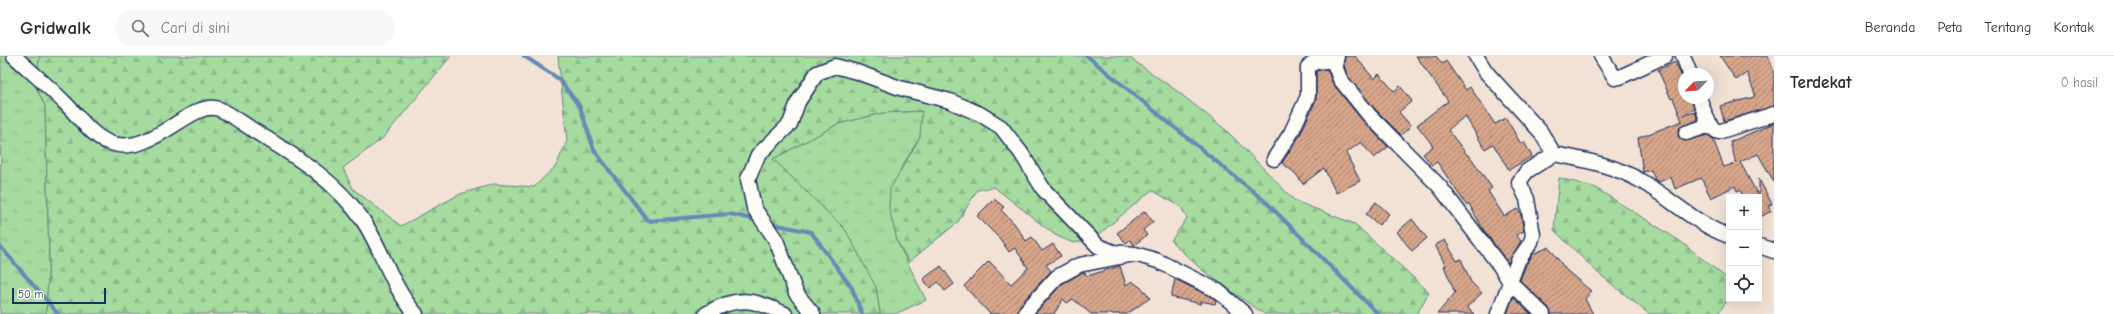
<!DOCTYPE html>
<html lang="id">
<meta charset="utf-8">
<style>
:root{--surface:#fff;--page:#f7f7f7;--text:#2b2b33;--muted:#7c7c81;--line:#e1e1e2}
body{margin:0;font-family:"Comic Neue",sans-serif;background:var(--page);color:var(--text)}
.controls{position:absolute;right:12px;bottom:12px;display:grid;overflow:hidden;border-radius:0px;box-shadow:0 4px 16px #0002}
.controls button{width:36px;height:36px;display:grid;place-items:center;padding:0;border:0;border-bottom:1px solid var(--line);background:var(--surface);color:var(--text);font:20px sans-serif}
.compass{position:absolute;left:1678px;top:12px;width:36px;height:36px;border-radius:50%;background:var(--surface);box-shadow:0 4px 16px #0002;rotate:245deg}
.scale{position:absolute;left:12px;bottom:10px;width:94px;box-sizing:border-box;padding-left:4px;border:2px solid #1b2f5e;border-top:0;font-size:11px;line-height:14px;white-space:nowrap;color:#1b2f5e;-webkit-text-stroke:3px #fdfcf7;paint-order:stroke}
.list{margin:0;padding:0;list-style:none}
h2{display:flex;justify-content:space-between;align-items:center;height:52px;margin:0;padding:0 16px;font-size:17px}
h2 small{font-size:13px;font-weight:400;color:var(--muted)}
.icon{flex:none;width:22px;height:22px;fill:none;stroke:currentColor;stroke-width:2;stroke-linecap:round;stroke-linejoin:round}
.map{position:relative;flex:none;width:1774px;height:258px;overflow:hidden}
header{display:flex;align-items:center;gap:24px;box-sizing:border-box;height:56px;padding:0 20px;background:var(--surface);border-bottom:1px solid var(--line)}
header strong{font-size:19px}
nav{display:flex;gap:22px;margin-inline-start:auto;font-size:14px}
.search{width:280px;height:36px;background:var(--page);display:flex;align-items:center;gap:10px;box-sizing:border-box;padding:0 14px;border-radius:22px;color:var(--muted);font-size:15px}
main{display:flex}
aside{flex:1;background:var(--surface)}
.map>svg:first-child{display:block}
</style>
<header>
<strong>Gridwalk</strong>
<div class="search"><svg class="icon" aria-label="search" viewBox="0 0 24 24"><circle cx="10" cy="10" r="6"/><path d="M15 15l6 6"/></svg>Cari di sini</div>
<nav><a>Beranda</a><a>Peta</a><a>Tentang</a><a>Kontak</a></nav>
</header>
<main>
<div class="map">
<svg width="1774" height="258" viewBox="0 0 1774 258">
<defs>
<pattern id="grass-tufts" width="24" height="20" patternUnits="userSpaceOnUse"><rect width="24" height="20" fill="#a5db9f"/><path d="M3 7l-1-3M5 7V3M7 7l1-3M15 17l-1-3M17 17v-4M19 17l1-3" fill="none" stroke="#8dbc8b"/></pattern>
<pattern id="forest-firs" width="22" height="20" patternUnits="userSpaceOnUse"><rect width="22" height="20" fill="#a5db9f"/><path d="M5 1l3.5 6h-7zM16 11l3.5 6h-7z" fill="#8dbc8b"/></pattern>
<pattern id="building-hatch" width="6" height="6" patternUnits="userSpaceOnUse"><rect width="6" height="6" fill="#d7a58a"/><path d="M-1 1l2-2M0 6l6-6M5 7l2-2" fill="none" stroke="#ae8774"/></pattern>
</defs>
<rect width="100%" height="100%" fill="#f2e2d6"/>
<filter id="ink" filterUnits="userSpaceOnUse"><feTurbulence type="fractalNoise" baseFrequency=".025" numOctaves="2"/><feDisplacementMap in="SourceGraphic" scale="8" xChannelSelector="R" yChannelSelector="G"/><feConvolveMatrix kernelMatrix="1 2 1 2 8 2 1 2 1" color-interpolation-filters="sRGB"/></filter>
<g filter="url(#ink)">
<path fill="url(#grass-tufts)" stroke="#60857e" d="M1,0H40L35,29L45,50L49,203L46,258H0Z
M923,55L920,81L900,114L897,185L926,244L895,258H880L876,231L773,103L838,68L882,57Z"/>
<path fill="url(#forest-firs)" stroke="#60857e" d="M40,0H451L383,82L343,112L353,133L401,170L460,138L494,128L534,131L556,110L567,85L558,0H1127L1177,35L1226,74L1295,145L1355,168L1429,236L1417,258H1264L1202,214L1171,185L1187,162L1181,151L1152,134L1092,184L1073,187L1055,179L994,131L977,134L958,166L909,206L897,185L889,152L890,133L920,81L922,55L882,57L838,68L773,103L845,173L876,231L880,258H46L49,203L45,50L35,29Z
M1559,122L1594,131L1680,185L1729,224V241L1718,258H1649L1598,217L1554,174Z"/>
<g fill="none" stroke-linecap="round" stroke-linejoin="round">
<path stroke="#668ab7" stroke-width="4" d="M524,0L559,23L580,51L594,94L648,165L730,158L757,164
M1087,0L1266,146L1378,258
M768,167L811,176L852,232L862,258
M0,190L58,258"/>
</g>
<path fill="url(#building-hatch)" stroke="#1b2f5e" d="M1345,0H1355L1374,23L1379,18L1394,35L1400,30L1412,45L1399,56L1411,70L1401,79L1375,53L1347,19L1344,9Z
M1416,0H1436L1442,8L1446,5L1466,34L1470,31L1495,68L1506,62L1521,88L1524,86L1532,100L1509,114L1493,88L1485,93L1465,60L1448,74L1468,100L1469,99L1492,132L1488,135L1504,160L1518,153L1521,159L1524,175L1516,179L1521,185L1508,207L1483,173L1469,148L1467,150L1437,106L1432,109L1423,98L1433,90L1417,69L1448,45Z
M1720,0H1768L1774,17V50L1724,65L1720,50L1754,41L1755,38L1747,17L1736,24Z
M1675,6L1684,25V42H1691L1694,52L1684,59L1695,56L1698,64L1680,71L1678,80L1685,85L1708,79L1713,83L1724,111L1736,107L1730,86L1774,67V126L1758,98L1740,106L1759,141H1744L1740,134L1737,135L1735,130L1711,142L1701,122L1675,133L1671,121L1659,126L1655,124L1651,114L1643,116L1638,82L1682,65L1673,42L1671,43L1658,14Z
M1327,13L1333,28L1362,64L1388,91L1374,102L1361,86L1346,97L1360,125L1336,137L1324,112L1303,128L1295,117L1282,107L1299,81L1316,44V15Z
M1759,123L1772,148L1768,150L1771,155L1759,162Z
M994,143L1004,151L1001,154L1014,167L1026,185L1032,181L1042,195L1053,188L1061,200L1046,209L1051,215L1020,249L1017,258H990L964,230L989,205L1011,228L1028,212L1015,192L1009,196L1000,183L977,160Z
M1376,146L1389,158L1379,169L1366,158Z
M1145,155L1153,166L1143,174L1147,179L1134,189L1130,184L1126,187L1117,177Z
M1412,163L1427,182L1412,195L1397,176Z
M1445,184L1457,205L1461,203L1471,226L1482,237L1467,251L1474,258H1437L1455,237L1444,210H1446L1435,189Z
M1549,191L1566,214L1591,235L1585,243L1593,258H1551L1549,252L1520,224L1526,209L1533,198Z
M941,210L954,228L945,235L938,226L930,232L923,223Z
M1120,210L1126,229L1132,225L1145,235L1150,242L1127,258H1091L1073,243L1067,247L1063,243L1054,258H1035L1062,228L1082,217H1085L1087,220Z
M1175,223L1213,242L1216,244L1215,248L1200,245L1201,248L1171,241Z
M1513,241L1531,258H1507Z"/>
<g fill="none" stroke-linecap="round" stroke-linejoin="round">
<defs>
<path id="minor" d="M14,0C30,15 47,29 63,45C78,59 91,80 110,87C152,102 192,42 219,53C231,58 242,67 253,74C294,99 337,125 364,166C383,195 392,232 416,258
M1337,0L1335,10L1340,23L1369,59L1440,131L1500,210L1510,226L1543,258
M1476,0L1486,16L1540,75L1554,98L1527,115L1519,126L1527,143L1533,179L1531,186L1518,205L1498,258
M1601,0L1615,22L1620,21L1665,0
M1683,0L1690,18
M1699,42C1704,53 1707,71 1718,76L1774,58
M1686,77L1710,69
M1554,98C1584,104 1614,109 1641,125C1670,142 1697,169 1729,180
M1274,103L1291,77L1308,40V11L1315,6L1336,4
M1759,190L1774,195
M706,258C737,239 754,243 785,258
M813,258L796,237L776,184L754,152L748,123L758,99L790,68L798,46L817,17L835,10L857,16L900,32L950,45L980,58L1001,71L1021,97L1044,134L1098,190L1113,196L1135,198
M1025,258L1026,255L1057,221L1079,209L1135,198L1158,205L1218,235L1245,258"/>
</defs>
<use href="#minor" stroke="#1b2f5e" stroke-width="17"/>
<use href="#minor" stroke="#fdfcf7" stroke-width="14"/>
</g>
</g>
</svg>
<div class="controls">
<button>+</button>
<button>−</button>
<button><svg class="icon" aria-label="locate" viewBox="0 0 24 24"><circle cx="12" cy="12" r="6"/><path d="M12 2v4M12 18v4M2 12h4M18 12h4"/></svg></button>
</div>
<svg class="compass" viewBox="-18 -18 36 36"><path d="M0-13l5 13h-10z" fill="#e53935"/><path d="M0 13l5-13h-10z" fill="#7c7c81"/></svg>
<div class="scale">50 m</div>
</div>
<aside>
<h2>Terdekat<small>0 hasil</small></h2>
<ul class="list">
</ul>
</aside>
</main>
